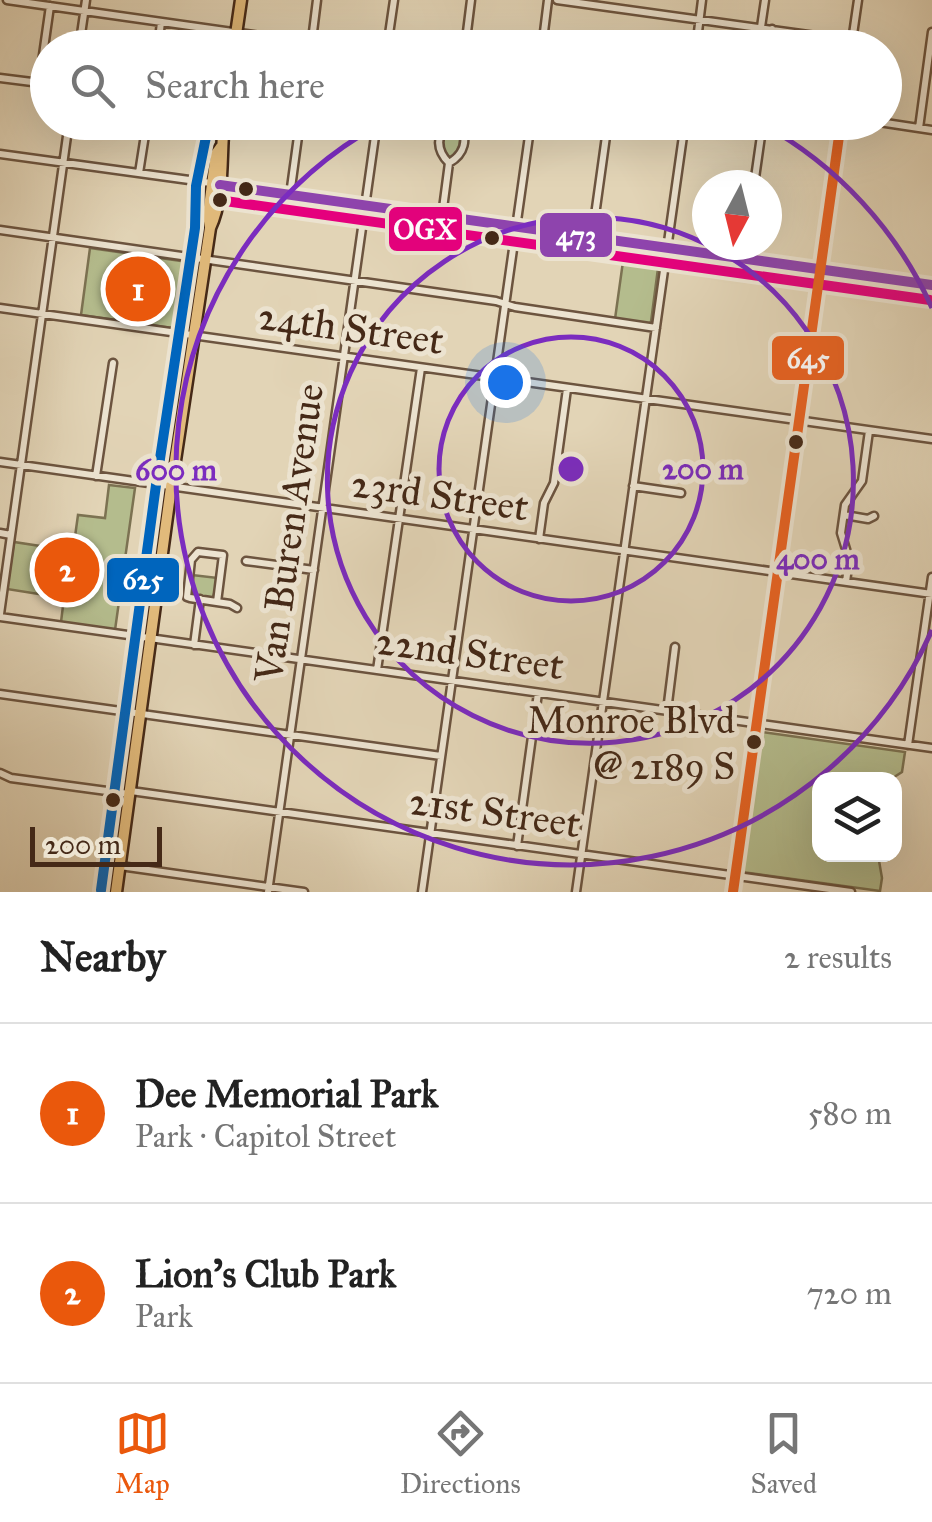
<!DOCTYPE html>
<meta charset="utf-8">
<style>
:root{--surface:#fff;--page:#f2f2f2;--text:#222;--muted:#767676;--line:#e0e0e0;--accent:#ea580c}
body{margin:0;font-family:"IM FELL Great Primer",serif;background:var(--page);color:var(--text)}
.controls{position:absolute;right:30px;bottom:30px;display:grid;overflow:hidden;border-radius:20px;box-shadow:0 10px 40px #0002}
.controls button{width:90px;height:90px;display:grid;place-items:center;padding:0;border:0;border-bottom:2px solid var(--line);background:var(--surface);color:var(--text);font:50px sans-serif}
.compass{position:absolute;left:692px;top:170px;width:90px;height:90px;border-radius:50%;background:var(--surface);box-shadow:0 10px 40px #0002;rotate:187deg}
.scale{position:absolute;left:30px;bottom:25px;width:132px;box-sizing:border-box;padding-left:10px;border:5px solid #452917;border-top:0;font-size:28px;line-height:35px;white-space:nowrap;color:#452917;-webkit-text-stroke:8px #ece3d0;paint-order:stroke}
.you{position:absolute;left:505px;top:382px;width:35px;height:35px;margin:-25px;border:8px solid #fff;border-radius:50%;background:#1a73e8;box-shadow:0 0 0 15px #1a73e833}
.badge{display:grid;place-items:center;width:65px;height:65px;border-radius:50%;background:var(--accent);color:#fff;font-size:32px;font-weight:700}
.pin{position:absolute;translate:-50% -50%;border:5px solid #fff;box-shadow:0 2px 10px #0006}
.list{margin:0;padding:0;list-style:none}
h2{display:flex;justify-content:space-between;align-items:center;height:130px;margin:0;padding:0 40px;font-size:42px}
h2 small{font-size:32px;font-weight:400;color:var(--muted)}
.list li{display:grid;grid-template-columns:65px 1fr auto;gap:30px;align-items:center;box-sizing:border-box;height:180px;padding:0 40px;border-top:2px solid var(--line)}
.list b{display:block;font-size:38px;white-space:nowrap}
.list p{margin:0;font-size:32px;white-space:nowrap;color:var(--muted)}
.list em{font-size:32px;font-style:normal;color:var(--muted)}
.icon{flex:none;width:55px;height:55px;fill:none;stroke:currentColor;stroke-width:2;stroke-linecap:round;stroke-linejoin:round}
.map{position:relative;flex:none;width:932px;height:892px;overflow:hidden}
.search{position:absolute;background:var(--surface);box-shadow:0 10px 40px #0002;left:30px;right:30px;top:30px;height:110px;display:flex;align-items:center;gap:25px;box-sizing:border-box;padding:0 35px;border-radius:55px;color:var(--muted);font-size:38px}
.sheet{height:490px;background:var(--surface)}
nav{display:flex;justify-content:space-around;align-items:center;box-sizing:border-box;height:140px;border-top:2px solid var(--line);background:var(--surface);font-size:28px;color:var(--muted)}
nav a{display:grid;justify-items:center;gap:5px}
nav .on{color:var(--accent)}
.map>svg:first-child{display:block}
</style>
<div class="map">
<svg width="932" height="892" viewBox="0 0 932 892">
<rect width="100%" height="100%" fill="#e2d4b6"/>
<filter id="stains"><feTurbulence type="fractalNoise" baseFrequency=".002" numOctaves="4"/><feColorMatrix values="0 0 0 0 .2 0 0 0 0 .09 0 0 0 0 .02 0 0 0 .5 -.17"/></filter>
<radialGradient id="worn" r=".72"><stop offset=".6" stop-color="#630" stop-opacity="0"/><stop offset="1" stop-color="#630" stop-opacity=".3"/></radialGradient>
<path fill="#b4bc8d" stroke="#7c7252" stroke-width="2.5" d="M451,123H458L462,135L460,152L449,160C439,146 439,135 451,123Z
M625,247L660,253L651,322L648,324L615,319Z
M90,248L195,263L186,330L81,315Z
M109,485L135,488L115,630L61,622L64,598L7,589L14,542L73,551L78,515L105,518Z
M192,575L218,578L213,598L193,595L190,593Z
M762,732L905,752L902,772L891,779H820V854L878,855L882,878L880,891L742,872Z"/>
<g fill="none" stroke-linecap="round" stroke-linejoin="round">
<defs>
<path id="minor" d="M7,0L345,48
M557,0L852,41
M761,27L765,0
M79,48L86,0
M158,48L161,22
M311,48L317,0
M387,48L394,0
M465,48L471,0
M542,48L548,0
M696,48L702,0
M769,48L772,29
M851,48L858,0
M0,78L48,84
M39,83L50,6
M448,122C436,136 436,150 449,163C465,154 468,139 460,122
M879,122L932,130
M919,128L932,32
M0,154L211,183
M139,173L147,122
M220,185L932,285
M754,185L763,122
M290,195L300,122
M442,216L449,163
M0,230L496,301L515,307L656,328
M592,237L608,122
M744,258L746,245
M0,308L932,439
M0,462L932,594
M96,476L113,363
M633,486L681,493
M845,515L868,519L874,516
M0,533L11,535
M539,539L544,503L554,483L567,389
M246,561L314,570
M846,582L849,559L841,533L845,505L862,481L869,431
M217,602L223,555L198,552L191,560L187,597L190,598L230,604L237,608
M0,614L69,122
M0,617L932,748
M194,645L200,599
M377,670L421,368
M0,694L441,756
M667,711L675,647
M908,745L932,577
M0,773L11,778L129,794
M131,791L851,892
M517,846L538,693
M120,866L304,892
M268,892L377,122
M422,892L531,122
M576,892L685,122
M733,892L841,122"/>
<path id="major" d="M234,48L241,0
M210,227L208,215L216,154L221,147
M116,892L171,487L210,228C225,195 220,157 224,122"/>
</defs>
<use href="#minor" stroke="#6c543f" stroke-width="11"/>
<use href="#major" stroke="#452917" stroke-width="15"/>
<use href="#minor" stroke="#ece3d0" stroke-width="6"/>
<use href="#major" stroke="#e1ba7b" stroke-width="10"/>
<defs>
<path id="bus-1" d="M220,185L932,285"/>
<path id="bus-2" d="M218,200L930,300"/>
<path id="bus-3" d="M101,890L156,485L195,228L196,186L209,122"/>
<path id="bus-4" d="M733,892L841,122"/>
</defs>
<use href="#bus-1" stroke="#ece3d0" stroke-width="18"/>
<use href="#bus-2" stroke="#ece3d0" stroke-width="18"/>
<use href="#bus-3" stroke="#ece3d0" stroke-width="18"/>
<use href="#bus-4" stroke="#ece3d0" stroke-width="18"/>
<use href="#bus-1" stroke="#8e44ad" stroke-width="10"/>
<use href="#bus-2" stroke="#e5007d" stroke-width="10"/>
<use href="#bus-3" stroke="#0065bd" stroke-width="10"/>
<use href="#bus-4" stroke="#e96221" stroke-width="10"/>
</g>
<g fill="none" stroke="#7b2cbf" stroke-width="5">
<circle cx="571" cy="469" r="132"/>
<path d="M710 246A263 263 0 1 1 706 244"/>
<path d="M932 630A395 395 0 1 1 380 124M762 124A395 395 0 0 1 932 308"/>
</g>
<g fill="#452917" stroke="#ece3d0" stroke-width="4">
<circle cx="246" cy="189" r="9"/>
<circle cx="220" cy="200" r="9"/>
<circle cx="492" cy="238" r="9"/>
<circle cx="796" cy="442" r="9"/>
<circle cx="754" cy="742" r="9"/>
<circle cx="113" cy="800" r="9"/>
</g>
<g text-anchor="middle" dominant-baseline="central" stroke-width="10" stroke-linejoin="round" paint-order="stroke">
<g font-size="38" fill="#452917" stroke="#ece3d0" text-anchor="end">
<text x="735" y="720">Monroe Blvd<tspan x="735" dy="46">@ 2189 S</tspan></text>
</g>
<g font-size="40" fill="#452917" stroke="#ece3d0">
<text transform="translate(351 328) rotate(8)">24th Street</text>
<text transform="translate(440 495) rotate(8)">23rd Street</text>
<text transform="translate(289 533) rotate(-82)">Van Buren Avenue</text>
<text transform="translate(470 653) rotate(8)">22nd Street</text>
<text transform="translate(495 812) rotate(8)">21st Street</text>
</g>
</g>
<circle cx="571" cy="469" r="15" fill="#7b2cbf" stroke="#ece3d0" stroke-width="5"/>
<g font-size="30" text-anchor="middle" font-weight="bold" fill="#7b2cbf" stroke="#ece3d0" stroke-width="10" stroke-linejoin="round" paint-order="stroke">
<text x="703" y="479">200 m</text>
<text x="176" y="480">600 m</text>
<text x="818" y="569">400 m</text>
</g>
<g stroke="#ece3d0" stroke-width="4">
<rect x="387" y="205" width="77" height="48" rx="10" fill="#e5007d"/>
<rect x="538" y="211" width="76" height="48" rx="10" fill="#8e44ad"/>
<rect x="770" y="334" width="76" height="48" rx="10" fill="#e96221"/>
<rect x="105" y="556" width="76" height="48" rx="10" fill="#0065bd"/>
</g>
<g font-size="28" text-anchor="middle" font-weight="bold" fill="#fff">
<text x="425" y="239">OGX</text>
<text x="576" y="245">473</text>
<text x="808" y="368">645</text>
<text x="143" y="589">625</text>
</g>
<rect width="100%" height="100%" filter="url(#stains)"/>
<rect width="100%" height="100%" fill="url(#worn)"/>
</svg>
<div class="controls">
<button><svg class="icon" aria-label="layers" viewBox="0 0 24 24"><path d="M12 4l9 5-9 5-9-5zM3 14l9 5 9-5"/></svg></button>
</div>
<svg class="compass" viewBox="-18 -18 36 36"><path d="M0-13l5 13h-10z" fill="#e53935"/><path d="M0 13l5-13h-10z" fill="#767676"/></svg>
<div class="scale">200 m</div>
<div class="you"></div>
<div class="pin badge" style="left:138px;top:289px">1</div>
<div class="pin badge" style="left:67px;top:570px">2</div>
<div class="search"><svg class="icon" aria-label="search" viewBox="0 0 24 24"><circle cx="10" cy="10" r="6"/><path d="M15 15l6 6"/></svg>Search here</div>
</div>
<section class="sheet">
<h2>Nearby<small>2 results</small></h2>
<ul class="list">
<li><span class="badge">1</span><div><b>Dee Memorial Park</b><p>Park · Capitol Street</p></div><em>580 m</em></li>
<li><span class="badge">2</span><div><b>Lion's Club Park</b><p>Park</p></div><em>720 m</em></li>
</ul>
</section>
<nav>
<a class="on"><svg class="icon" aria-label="map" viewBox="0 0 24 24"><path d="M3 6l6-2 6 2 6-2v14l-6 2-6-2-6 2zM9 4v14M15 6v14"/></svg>Map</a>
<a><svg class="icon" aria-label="directions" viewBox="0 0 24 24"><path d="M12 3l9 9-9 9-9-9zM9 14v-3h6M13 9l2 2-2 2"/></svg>Directions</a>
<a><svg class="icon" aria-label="saved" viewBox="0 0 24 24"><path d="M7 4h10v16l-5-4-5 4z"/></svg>Saved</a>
</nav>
